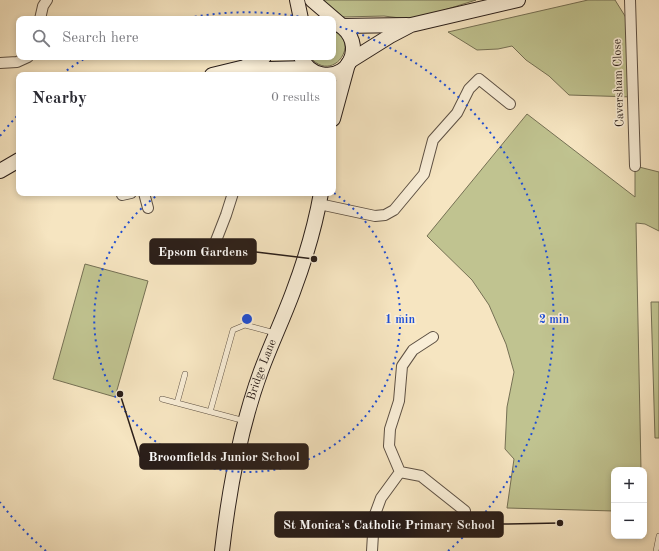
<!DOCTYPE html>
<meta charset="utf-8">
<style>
:root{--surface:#fff;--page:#f7f7f7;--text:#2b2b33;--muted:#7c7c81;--line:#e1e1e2}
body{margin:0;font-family:"Old Standard TT",serif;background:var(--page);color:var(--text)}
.controls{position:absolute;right:12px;bottom:12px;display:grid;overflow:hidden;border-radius:8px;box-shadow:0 2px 6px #0003}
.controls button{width:36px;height:36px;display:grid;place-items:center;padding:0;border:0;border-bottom:1px solid var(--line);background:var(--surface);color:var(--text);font:20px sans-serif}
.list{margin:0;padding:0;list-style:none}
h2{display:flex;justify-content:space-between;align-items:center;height:52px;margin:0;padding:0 16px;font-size:17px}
h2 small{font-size:13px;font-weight:400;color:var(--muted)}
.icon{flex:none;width:22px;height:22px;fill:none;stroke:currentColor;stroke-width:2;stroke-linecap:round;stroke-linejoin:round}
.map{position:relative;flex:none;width:659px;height:551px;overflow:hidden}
.search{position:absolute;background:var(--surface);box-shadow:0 2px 6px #0003;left:16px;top:16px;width:320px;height:44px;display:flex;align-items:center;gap:10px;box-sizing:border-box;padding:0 14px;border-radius:8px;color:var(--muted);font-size:15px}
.panel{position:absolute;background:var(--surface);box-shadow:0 2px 6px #0003;left:16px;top:72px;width:320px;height:124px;border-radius:8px}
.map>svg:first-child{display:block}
</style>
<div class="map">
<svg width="659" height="551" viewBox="0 0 659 551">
<rect width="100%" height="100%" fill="#f6e5c1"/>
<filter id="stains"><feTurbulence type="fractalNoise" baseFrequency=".005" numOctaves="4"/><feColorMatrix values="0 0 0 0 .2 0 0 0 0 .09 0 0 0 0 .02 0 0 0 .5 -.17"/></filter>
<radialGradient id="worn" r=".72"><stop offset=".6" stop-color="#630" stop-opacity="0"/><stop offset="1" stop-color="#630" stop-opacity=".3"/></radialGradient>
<path fill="#c0c390" stroke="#757054" d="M318,0H476L435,13L408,19L384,16L341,17Z
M588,0H615L630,24L633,97L569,95L549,76L526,60L512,46L498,49L477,50L448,32Z
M333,30C362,41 333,85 310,57H333Z
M527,114L635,197V166L659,172V231L645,224L636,223L641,470H614V511L507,508L514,459L505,449L507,407L514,372L506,344L489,305L472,280L427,236Z
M85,264L148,281L115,397L53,379Z
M651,302H659V438H655Z"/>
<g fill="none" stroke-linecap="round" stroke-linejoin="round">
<defs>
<path id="lane" d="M162,399L245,421
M177,403L185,374
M210,412L233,330L245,325L275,333
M656,551L659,536"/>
<path id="street" d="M630,0L635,166
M40,19L43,6L47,0
M0,63L17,62L28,57
M144,193L148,208
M122,195L131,193
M319,204L375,216L385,215L394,210L424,174L433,140L457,113L469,89L479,79L510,104
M210,256L226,215L233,193
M400,472L421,476L465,511
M372,551L374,517L381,498L400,472L389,446L390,429L399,401L402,366L413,350L433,337"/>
<g id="secondary">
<path d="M297,0L301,19"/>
<path d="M312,0L340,24"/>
<path d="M341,26L407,25"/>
<path d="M301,57C305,66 311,72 321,74C354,81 367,35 333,22"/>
<path d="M350,61L390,36L411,25L518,0"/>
<path d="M245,67L269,69L308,68"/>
<path d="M212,75L245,67L264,57"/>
<path d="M333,119L348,64"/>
<path d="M0,171L19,160"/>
<path id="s1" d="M222,551C229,490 240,428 261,371C271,344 283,319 293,292C305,260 315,227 321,193"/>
</g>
</defs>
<use href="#lane" stroke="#5d5043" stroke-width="6"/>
<use href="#street" stroke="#5d5043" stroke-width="12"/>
<use href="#secondary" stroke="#2a1e19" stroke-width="16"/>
<use href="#lane" stroke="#f9eed7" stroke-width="5"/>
<use href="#street" stroke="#f9eed7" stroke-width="10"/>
<use href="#secondary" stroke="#f9eed7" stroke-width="14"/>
</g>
<g fill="none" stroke="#1d4ed8" stroke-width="2" stroke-dasharray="2 4">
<path d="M334 193A153 153 0 1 1 159 194"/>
<path d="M46 551A307 307 0 0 1 0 502M0 136A307 307 0 0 1 19 114M62 74A307 307 0 0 1 87 57M183 19A307 307 0 0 1 311 19M334 25A307 307 0 0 1 448 551"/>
</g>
<g text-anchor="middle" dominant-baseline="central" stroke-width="3.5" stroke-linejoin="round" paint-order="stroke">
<g font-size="12" fill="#2a1e19" stroke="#f9eed7">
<text transform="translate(619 83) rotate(-92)">Caversham Close</text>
<text stroke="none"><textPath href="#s1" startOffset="186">Bridge Lane</textPath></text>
</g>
</g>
<circle cx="247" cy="319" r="6" fill="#1d4ed8" stroke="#f9eed7" stroke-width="2"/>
<g font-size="12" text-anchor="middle" font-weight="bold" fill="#1d4ed8" stroke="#f9eed7" stroke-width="3.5" stroke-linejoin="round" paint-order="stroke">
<text x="400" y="323">1 min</text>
<text x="554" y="323">2 min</text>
</g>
<path fill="none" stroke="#2a1e19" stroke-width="1.5" d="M314 259L256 252M120 394L140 457M560 523L503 524"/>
<g fill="#2a1e19" stroke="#f9eed7" stroke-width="1.5">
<circle cx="314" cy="259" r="4"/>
<circle cx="120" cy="394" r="4"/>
<circle cx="560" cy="523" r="4"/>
</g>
<g fill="#2a1e19" stroke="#2a1e19" stroke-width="1.5">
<rect x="150" y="239" width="106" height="25" rx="4"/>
<rect x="140" y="444" width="168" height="25" rx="4"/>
<rect x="275" y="512" width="228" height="25" rx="4"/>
</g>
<g font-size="13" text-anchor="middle" font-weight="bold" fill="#fff">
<text x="203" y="256">Epsom Gardens</text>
<text x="224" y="461">Broomfields Junior School</text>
<text x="389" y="529">St Monica's Catholic Primary School</text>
</g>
<rect width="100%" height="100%" filter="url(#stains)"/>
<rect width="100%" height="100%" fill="url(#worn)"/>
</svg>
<div class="controls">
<button>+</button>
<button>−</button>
</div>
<div class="search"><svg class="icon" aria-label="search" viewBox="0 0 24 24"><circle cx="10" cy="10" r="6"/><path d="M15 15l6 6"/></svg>Search here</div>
<section class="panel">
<h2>Nearby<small>0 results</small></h2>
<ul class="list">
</ul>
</section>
</div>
